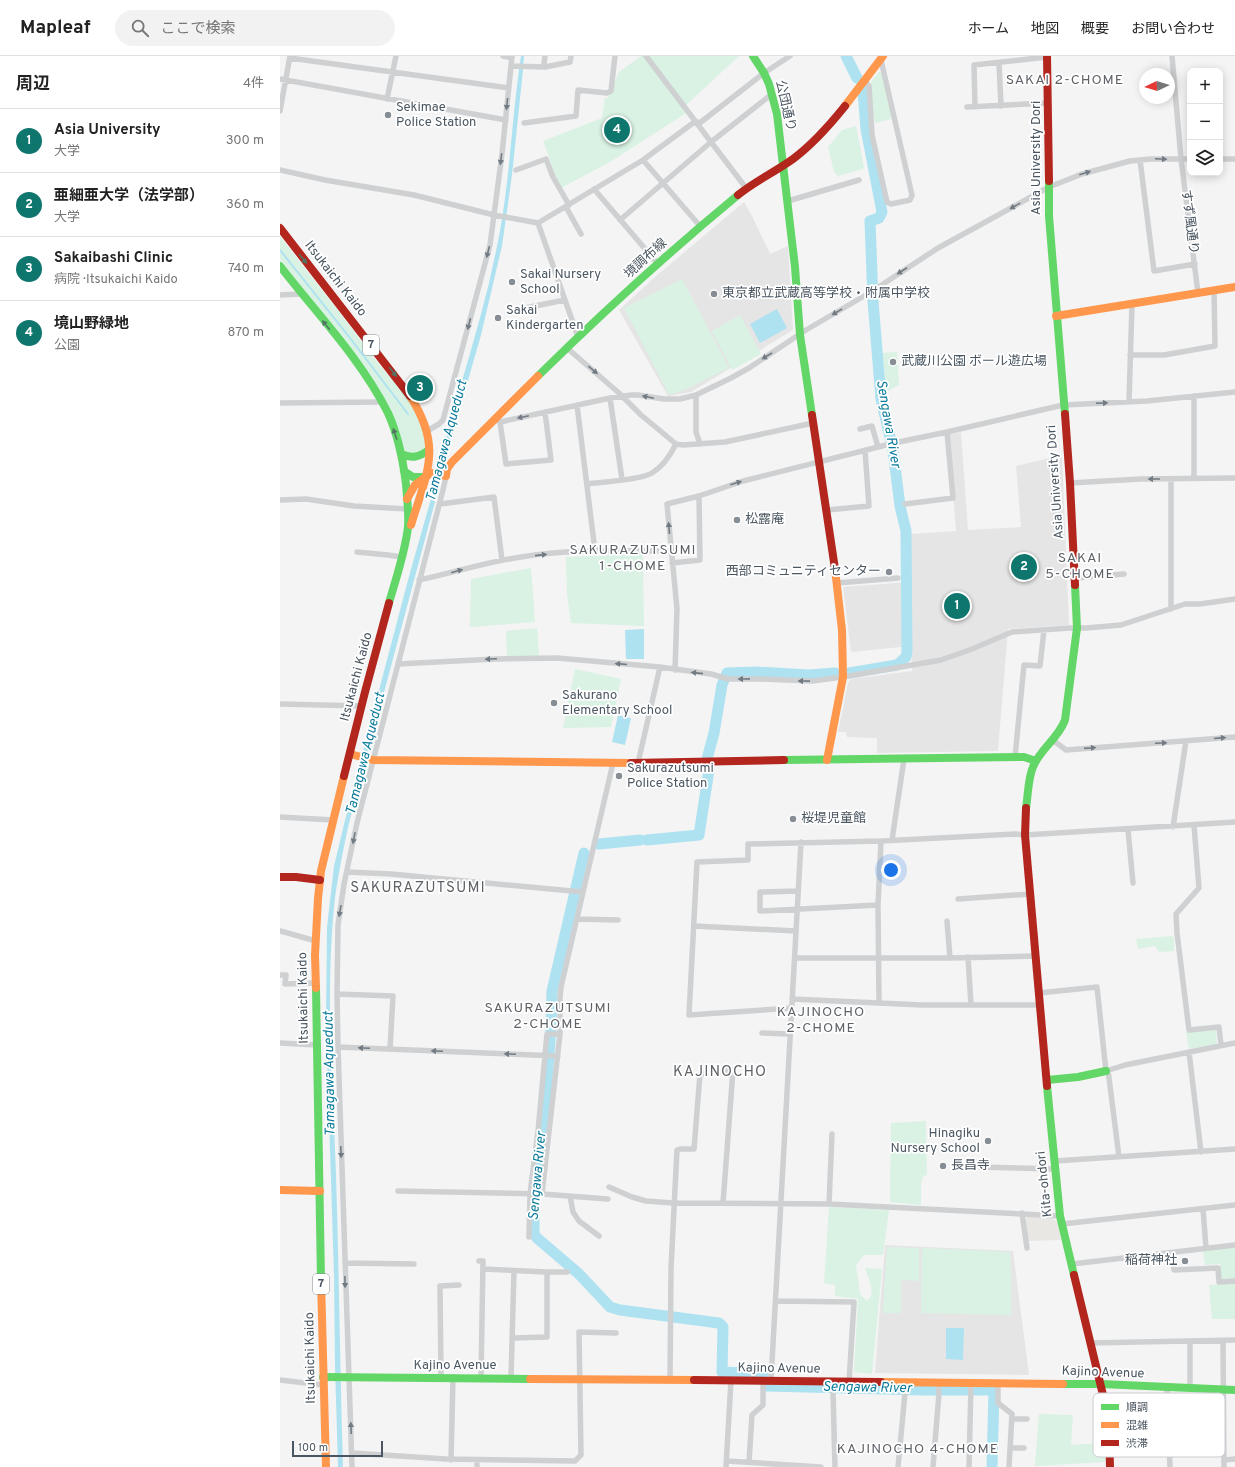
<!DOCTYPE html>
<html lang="ja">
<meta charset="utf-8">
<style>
:root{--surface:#fff;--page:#f2f2f2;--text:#222;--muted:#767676;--line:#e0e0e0;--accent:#0f766e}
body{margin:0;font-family:Overpass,"Noto Sans JP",sans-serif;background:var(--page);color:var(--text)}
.controls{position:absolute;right:12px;top:12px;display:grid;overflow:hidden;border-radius:8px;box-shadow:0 2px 10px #0003}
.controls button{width:36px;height:36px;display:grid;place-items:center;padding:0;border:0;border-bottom:1px solid var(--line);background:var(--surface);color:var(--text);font:20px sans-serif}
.compass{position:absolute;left:859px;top:12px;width:36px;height:36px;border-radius:50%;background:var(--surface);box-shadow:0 2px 10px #0003;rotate:266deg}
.scale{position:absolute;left:12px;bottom:10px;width:91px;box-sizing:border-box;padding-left:4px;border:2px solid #4a5661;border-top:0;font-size:11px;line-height:14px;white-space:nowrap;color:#4a5661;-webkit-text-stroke:3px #fff;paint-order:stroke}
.you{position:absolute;left:611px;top:814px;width:14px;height:14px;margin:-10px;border:3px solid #fff;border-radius:50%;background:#1a73e8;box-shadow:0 0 0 6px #1a73e833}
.badge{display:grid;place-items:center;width:26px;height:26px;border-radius:50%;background:var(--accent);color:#fff;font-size:13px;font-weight:700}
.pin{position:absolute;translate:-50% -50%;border:2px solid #fff;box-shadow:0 1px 4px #0006}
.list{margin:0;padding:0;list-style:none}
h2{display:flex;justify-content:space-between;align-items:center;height:52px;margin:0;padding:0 16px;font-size:17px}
h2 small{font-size:13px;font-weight:400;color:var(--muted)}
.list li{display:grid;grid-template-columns:26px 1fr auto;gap:12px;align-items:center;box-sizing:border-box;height:64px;padding:0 16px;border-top:1px solid var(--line)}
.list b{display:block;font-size:15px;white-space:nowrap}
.list p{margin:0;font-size:13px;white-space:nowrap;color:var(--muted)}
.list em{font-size:13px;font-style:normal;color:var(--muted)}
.icon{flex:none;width:22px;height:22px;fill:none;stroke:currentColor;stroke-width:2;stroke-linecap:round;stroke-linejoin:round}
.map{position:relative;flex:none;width:955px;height:1411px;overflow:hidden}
header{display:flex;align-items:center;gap:24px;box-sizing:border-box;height:56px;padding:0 20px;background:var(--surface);border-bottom:1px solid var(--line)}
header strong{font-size:19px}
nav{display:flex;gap:22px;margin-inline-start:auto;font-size:14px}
.search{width:280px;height:36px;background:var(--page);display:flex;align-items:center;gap:10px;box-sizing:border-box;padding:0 14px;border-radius:22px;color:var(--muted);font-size:15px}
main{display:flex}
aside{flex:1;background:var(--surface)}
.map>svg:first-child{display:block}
</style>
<header>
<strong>Mapleaf</strong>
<div class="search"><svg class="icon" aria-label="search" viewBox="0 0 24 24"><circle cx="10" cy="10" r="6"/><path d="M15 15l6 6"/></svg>ここで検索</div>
<nav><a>ホーム</a><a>地図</a><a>概要</a><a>お問い合わせ</a></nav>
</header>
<main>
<aside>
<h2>周辺<small>4件</small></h2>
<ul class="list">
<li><span class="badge">1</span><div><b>Asia University</b><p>大学</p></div><em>300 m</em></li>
<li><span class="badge">2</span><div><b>亜細亜大学（法学部）</b><p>大学</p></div><em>360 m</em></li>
<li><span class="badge">3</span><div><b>Sakaibashi Clinic</b><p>病院 · Itsukaichi Kaido</p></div><em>740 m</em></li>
<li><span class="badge">4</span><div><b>境山野緑地</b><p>公園</p></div><em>870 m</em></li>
</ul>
</aside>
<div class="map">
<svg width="955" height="1411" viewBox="0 0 955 1411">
<rect width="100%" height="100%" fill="#f4f4f4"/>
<path fill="#e8e7e3" d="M748,1161L771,1162L777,1166L781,1184L748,1185L745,1164Z"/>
<path fill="#e6e5e6" d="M464,146L472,160L490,198L508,190L513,274L411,336L388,340L339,254L375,221Z
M681,376L688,474L741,471L736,410L782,399L789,569L728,573L718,695L597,697V682L567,681L566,676H558L568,627L571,623L632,615L631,590L571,596L563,531L630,526V478L676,475L668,379Z
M605,1189L733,1195L749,1319L595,1317Z"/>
<path fill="#d9f2e3" d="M361,0H459L403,52L406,57L330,106L281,132C273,117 270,101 263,85L322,62L325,42H328L339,16Z
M599,16H601L612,63L595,67L593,57L591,26Z
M576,70L584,111L583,113L558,120L554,116L548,91L562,74Z
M0,180C31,221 64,261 95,303C117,331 142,353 148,390C137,398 138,399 125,397L113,361L95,326L72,294L0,203Z
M402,223L449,312L408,332L389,339L344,252Z
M460,259L481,298L452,314L432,275Z
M617,296L619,329L606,336L603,297Z
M363,498L364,570L291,567L287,538L286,501Z
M251,512L255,566L190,571L191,523Z
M257,572L259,600L227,602L226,575Z
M295,613L341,623L331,671L283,672Z
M892,880L894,882V895L879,896L875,890L858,893L856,883Z
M936,974L937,988L909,993L906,976Z
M646,1065L647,1119L643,1120L641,1128V1149L610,1146L611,1067Z
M549,1151L609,1154L603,1199H584L576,1209L580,1238L587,1245C597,1236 588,1223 585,1212L602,1213L592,1318L574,1316L578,1243L555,1240V1229L544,1227Z
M607,1191L639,1192V1225L621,1224V1257H603Z
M955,1191V1222L941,1223L940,1208L925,1209L923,1195Z
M642,1192L730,1196L731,1216V1259L641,1257Z
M955,1227V1263H932L929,1229Z
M759,1358L793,1359L791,1389L824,1387L825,1406L755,1410Z"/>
<path fill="#aee2f0" d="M241,0H244L243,14L232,119L222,190L201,279L164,408L159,431L68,771C62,801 55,832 53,863C46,946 53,1034 56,1117C59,1215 60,1313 63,1411H58L55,1310L54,1219L46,968L47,871L54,810L67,756L128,524L154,432C171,352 200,275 216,195C230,131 231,65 241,0Z
M497,253L507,272L480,287L470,268Z
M364,573V603H346L345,574Z
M338,659L351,662L345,689L332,686Z
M666,1272H684L683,1304L666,1303Z"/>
<path fill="#f4f4f4" d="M157,406L163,408L160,430L152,428Z"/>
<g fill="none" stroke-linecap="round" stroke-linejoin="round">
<path stroke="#aee2f0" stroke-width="2" d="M0,194L70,282L128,358"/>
<path stroke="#aee2f0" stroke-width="11" d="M566,0L577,22
M569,617L617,609L626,601L627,596L626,475L620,450L613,394L601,343L593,245L590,165L599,162L602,156L586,73L583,35
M427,703L434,677L442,629L447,617L477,616L529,619L555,617
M367,784L419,779L429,714
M319,788L360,784
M304,797L272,935L271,973L265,1048L254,1145V1178L257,1182L299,1218L330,1251L340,1254L439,1267L443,1271L442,1316L487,1318V1322
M487,1330L643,1334H686
M696,1334H714L712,1411"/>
<path stroke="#ced0d2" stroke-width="5.5" d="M223,0L232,2
M366,0L431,86L492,38
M892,0L901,103L918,237
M10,2L229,32
M719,7L721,50
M231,10L265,11L290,6L291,0
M265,11L264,8L265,0
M0,23L226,64
M585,25L589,30L592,79L607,146L611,148L630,144L632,139L601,4
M107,43L116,0
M687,51L768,47
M695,51L694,9L767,1
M0,55L10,0
M244,67L296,60L298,34L327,37L331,35L335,0
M940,103H955
M363,104L420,170
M860,104L874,215L915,208
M0,114L45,124L134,139L214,159L258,167L363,104L413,67L421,66L484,17L510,0
M236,114L266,103L273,121L289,149
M314,133L378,208
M508,145L579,124
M286,151L301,178
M340,164L431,86L466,132
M258,167L298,281
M0,239L20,238
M240,253L285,244
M287,292L339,337L361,359L396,388L403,389L445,386L533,367
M850,299H884L935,290L934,234
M416,339V376L420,388
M914,340V422
M330,342L342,423
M849,346L852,248
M0,347L102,346
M297,349L315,495
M214,363L220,366L330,342L351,339H358L384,343H400L416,339L451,322L469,312L526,274L591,236L658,192L769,131L802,118L850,105L871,103H910
M220,366L226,408L271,404L265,356
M580,373L592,370L598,391
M147,375L159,368L163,364L210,189L222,98L232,0
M891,423V553
M790,427L861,423L955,422
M307,428C322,426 361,424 372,417C382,411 391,398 396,388
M0,444L26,443L74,450L127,453
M160,448L214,441L222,504
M625,448L673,442L667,376
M547,454L589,450L585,394
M77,496L108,499L122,501
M392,507L420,504L419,440
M795,522L844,518
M139,524C173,517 206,506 241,501C290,493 341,495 391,495
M557,527L618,522
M118,608L215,603L277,602L380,611L431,618L448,623H480L532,625L563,621L661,604L692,593L732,576L790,572H806L841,569L905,548H920L955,543
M395,614L397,553L387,448L419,440L463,425L614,387L667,376L783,349L867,345L955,336
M0,648L82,650
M774,685L786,694L955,681
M735,701L744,609L760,610L764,574
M358,707L380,611
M0,761L53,764
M914,769L919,832L896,858L897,877L909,974L939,971L941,989
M893,771L906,685
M848,774L853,827
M612,784L624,703
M67,816L111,818L303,836
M518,835L480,836V855L598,849
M678,843L750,838
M298,863L338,864
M667,865L670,902
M414,870L516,875
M0,875L36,885
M688,901L691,949
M515,902H670L755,900
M0,919H6L5,928L36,927
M759,937L817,931L826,1015L845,1009L955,987
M57,938L113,940L110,993
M512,943L642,949H760
M599,947L598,849L601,785
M512,952L409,959L417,806L468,804V788L601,785L735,778L745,779L955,766
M482,977L510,978
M0,987L37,989
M58,991L278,1000
M909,996L921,1096
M828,1014L839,1101
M775,1105L955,1093
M701,1111L775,1113
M329,1131L352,1141L366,1145L393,1147L549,1148L780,1160
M118,1135L262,1138L328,1143
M262,1138L280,978V941L281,931L333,707
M290,1140L293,1156L299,1165L319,1180
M549,1148L552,1078
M923,1153L926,1192
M742,1157L747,1192
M782,1168L955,1149
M249,1181L250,1138L258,1075L267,978H280
M892,1197L894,1214L938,1212L939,1226L955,1225
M199,1205H203L201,1322
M65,1207L134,1208
M792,1208L955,1189
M203,1213L267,1216V1281L233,1282
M267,1216H287
M496,1245L574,1246L569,1326
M910,1285V1333
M943,1285L944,1411
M811,1287L955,1284
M161,1321L160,1230L179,1229
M231,1322L234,1215
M390,1323L391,1212L397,1094L400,1093H414L420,1018L453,1014L443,1147
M0,1324L43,1329
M491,1324L521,786
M718,1327V1347L732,1358L729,1411
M887,1331L890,1411
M732,1363H747
M730,1392H744
M72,1397L166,1403L295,1405L301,1399L299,1276L336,1277
M171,1404L173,1321
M944,1404L955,1403
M447,1405L541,1411
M469,1406L472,1359L483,1349V1324
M72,1411L58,991L57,938L58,869L64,828L77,767L164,430L166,420
M197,1411V1404
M446,1411L451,1324
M555,1411L553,1336L558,1326
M618,1411L625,1337L624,1327
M653,1411L659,1337L658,1327
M689,1411L691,1327"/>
<path stroke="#63d668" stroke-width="8" d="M473,0L484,17L489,28L497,58L515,211L520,279L532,359
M769,125V160L785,358
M0,210C37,258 81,303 108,357C118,379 123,404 126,428C127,442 129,456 128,471C125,497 116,522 109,547
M258,320C322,257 389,196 458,139
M121,398C132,403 139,401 149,394
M124,415L133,421H144
M504,704L744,701L756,705
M746,752C748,740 748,722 753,711C760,693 778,683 785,664L797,572L795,529
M36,932L41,1224
M767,1024L798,1021L826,1015
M767,1030L780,1160L794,1219
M43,1321L250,1323
M783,1328H821L955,1334"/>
<path stroke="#ff974d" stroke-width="8" d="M565,50L603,0
M776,260L955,231
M130,340C163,391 147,416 131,469
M127,443L135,429L151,417L166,420L167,413L172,406L258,320
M70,698L93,704L351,707
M547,704L563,621L562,574L555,513
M36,932L35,899L38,842L41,815L64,720
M0,1134L40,1135
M41,1224L46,1411
M250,1323L414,1324
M601,1326L783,1328"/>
<path stroke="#b3261e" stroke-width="8" d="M767,0L769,125
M458,139C475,125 495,116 513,103C533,88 549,70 565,50
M0,172L130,340
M785,358L790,427L795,529
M532,359L555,513
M351,707L504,704
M64,720L85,636L109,547
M746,752L745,779L767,1030
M0,821H16L40,824
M794,1219L823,1339L829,1373L830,1411
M414,1324L601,1326"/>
</g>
<defs><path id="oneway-solid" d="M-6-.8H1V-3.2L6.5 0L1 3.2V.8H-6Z"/></defs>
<g fill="#727b83">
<use href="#oneway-solid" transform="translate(227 48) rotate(96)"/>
<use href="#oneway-solid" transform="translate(221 103) rotate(97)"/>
<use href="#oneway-solid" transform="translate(881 103) rotate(2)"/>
<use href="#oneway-solid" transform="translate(805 117) rotate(-17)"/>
<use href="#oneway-solid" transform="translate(735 150) rotate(151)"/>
<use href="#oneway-solid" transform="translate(208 196) rotate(104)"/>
<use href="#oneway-solid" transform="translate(622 215) rotate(147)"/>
<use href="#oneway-solid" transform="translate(557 256) rotate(149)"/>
<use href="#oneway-solid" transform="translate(189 268) rotate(105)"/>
<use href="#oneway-solid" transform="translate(487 300) rotate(148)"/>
<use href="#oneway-solid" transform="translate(313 314) rotate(40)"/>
<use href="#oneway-solid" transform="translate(368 341) rotate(-168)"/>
<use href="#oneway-solid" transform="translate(822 347) rotate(-3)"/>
<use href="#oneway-solid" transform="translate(243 361) rotate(168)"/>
<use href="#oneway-solid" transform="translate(874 423) rotate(180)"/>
<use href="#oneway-solid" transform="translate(456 427) rotate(-17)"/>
<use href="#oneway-solid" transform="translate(389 472) rotate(-95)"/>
<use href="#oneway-solid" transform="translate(261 499) rotate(-6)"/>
<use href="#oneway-solid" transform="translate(177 515) rotate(-16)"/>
<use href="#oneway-solid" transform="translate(211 603) rotate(178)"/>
<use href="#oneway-solid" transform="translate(341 608) rotate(-175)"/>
<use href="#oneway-solid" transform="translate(417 617) rotate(-174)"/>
<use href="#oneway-solid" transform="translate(464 623) rotate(179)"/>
<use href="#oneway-solid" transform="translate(524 625) rotate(-179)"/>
<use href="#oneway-solid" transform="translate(940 682) rotate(-5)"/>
<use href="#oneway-solid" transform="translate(881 687) rotate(-3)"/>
<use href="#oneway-solid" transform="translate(810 692) rotate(-4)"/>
<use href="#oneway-solid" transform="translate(74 782) rotate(101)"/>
<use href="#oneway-solid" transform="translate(60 855) rotate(100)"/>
<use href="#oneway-solid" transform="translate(84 992) rotate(-177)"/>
<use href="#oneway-solid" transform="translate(157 995) rotate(-178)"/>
<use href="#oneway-solid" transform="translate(230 998) rotate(-178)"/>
<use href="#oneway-solid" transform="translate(61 1096) rotate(88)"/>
<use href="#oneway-solid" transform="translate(65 1226) rotate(89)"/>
<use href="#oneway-solid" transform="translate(71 1372) rotate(-92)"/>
</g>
<g fill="#507663">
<use href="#oneway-solid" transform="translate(23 203) rotate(51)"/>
<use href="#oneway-solid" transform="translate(46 269) rotate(-129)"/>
<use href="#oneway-solid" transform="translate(113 316) rotate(52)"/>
<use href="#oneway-solid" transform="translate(115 378) rotate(-109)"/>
</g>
<g fill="#868d94" stroke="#fff" stroke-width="1.5">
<circle cx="108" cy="59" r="4"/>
<circle cx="232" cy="226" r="4"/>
<circle cx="434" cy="238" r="4"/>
<circle cx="218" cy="262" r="4"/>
<circle cx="613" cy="306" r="4"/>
<circle cx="457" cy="464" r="4"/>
<circle cx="609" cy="516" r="4"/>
<circle cx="274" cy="647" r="4"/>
<circle cx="339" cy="720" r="4"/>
<circle cx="513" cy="763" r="4"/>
<circle cx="708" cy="1085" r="4"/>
<circle cx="663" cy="1110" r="4"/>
<circle cx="905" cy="1205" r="4"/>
</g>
<g text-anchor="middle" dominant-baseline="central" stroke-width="3.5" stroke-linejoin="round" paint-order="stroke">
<g fill="#fff" stroke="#808990" stroke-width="1">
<rect x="83" y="279" width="16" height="20" rx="3"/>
<rect x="33" y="1218" width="16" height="20" rx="3"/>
</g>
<g font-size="12" font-weight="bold" fill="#4a5661">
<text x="91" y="289">7</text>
<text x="41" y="1228">7</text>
</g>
<g font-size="13" fill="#4a5661" stroke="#fff">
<text transform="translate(505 50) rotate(77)">公団通り</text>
<text transform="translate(757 102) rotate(-90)">Asia University Dori</text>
<text transform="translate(909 166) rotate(83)">すず風通り</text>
<text transform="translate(366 203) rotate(-42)">境調布線</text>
<text transform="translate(55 223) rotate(52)">Itsukaichi Kaido</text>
<text transform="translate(776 426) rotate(-94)">Asia University Dori</text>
<text transform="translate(77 621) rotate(-75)">Itsukaichi Kaido</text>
<text transform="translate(24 942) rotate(-91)">Itsukaichi Kaido</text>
<text transform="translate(765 1128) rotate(-96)">Kita-ohdori</text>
<text transform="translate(31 1302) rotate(-91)">Itsukaichi Kaido</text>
<text x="175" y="1310">Kajino Avenue</text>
<text transform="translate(499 1313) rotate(1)">Kajino Avenue</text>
<text transform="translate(823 1317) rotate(2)">Kajino Avenue</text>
</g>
<g font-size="13" fill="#4a5661" stroke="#fff" text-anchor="start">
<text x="116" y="52">Sekimae<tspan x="116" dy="15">Police Station</tspan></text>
<text x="240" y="219">Sakai Nursery<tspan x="240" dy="15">School</tspan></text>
<text x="442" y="238">東京都立武蔵高等学校・附属中学校</text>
<text x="226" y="255">Sakai<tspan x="226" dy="15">Kindergarten</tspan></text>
<text x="621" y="306">武蔵川公園 ボール遊広場</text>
<text x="465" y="464">松露庵</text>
<text x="601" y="516" text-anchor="end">西部コミュニティセンター</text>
<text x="282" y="640">Sakurano<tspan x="282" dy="15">Elementary School</tspan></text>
<text x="347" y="713">Sakurazutsumi<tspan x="347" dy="15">Police Station</tspan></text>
<text x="521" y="763">桜堤児童館</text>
<text x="700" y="1078" text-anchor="end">Hinagiku<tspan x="700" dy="15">Nursery School</tspan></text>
<text x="671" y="1110">長昌寺</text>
<text x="897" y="1205" text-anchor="end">稲荷神社</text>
</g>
<g font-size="14" letter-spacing="1" fill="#5f6368" stroke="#fff">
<text x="785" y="24">SAKAI 2-CHOME</text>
<text x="353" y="494">SAKURAZUTSUMI<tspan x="353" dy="16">1-CHOME</tspan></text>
<text x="800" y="502">SAKAI<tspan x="800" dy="16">5-CHOME</tspan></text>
<text x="268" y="952">SAKURAZUTSUMI<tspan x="268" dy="16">2-CHOME</tspan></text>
<text x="541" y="956">KAJINOCHO<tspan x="541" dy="16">2-CHOME</tspan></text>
<text x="638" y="1393">KAJINOCHO 4-CHOME</text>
</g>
<g font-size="14" font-style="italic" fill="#0c7c9b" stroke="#fff">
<text transform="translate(608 368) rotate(80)">Sengawa River</text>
<text transform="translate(167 385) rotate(-75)">Tamagawa Aqueduct</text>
<text transform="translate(86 698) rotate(-76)">Tamagawa Aqueduct</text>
<text transform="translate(50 1018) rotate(-91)">Tamagawa Aqueduct</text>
<text transform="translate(258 1120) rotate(-85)">Sengawa River</text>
<text transform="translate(587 1332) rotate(1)">Sengawa River</text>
</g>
<g font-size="15" letter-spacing="1" fill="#5f6368" stroke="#fff">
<text x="138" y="832">SAKURAZUTSUMI</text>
<text x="440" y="1016">KAJINOCHO</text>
</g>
</g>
<rect x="813" y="1337" width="132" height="64" rx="6" fill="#fff" stroke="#c9ccd0" stroke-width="1"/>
<rect x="821" y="1348" width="18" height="6" fill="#63d668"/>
<rect x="821" y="1366" width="18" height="6" fill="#ff974d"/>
<rect x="821" y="1384" width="18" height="6" fill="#b3261e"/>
<g font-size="11" fill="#4a5661">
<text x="846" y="1355">順調</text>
<text x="846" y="1373">混雑</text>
<text x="846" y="1391">渋滞</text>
</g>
</svg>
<div class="controls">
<button>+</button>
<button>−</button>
<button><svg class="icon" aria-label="layers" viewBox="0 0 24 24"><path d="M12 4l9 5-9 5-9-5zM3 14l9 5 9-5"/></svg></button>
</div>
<svg class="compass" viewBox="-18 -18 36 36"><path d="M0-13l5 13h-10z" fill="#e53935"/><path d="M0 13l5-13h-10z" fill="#767676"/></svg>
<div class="scale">100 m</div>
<div class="you"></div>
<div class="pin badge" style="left:677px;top:550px">1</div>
<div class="pin badge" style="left:744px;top:511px">2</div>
<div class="pin badge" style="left:140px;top:332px">3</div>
<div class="pin badge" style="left:337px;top:74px">4</div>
</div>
</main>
